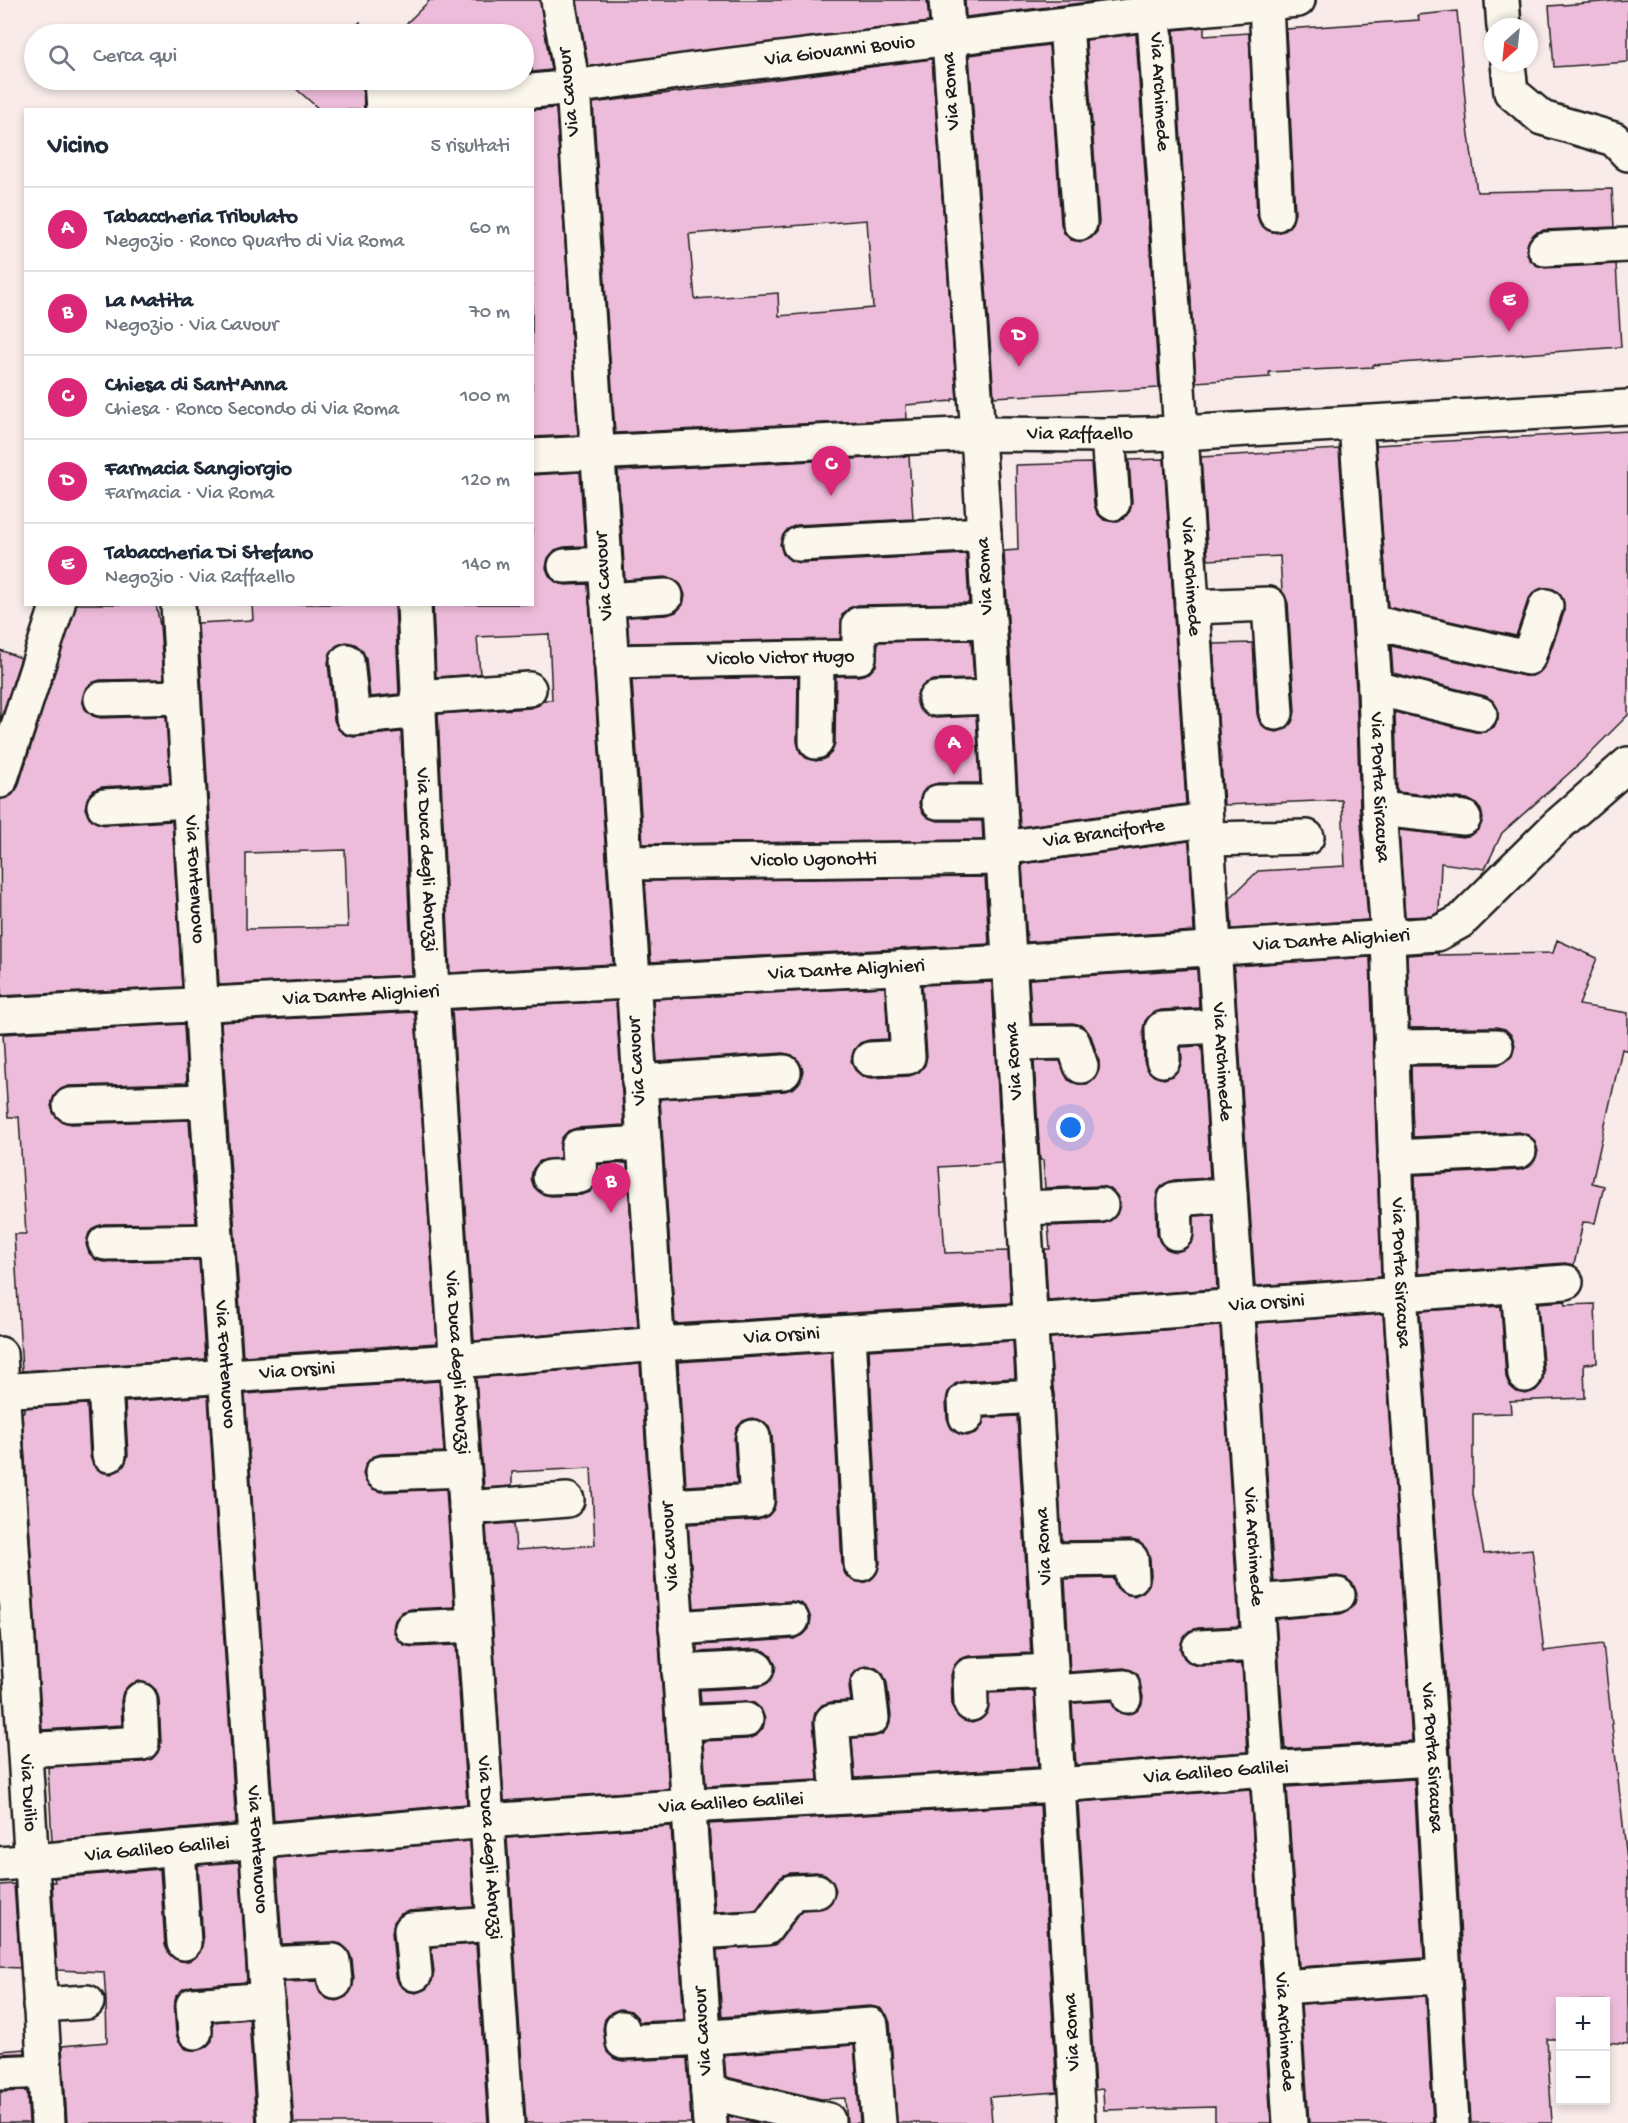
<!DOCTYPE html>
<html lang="it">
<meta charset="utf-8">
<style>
:root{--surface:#fff;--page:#f2f2f3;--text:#1f2937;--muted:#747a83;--line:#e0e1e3;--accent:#db2777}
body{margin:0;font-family:"Gochi Hand",sans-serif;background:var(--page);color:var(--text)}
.controls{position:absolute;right:18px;bottom:18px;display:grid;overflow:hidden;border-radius:0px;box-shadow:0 3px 9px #0003}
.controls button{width:54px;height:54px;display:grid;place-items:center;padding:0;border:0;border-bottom:2px solid var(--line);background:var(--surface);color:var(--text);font:30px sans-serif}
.compass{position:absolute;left:1484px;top:18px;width:54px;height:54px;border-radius:50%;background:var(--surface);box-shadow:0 3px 9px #0003;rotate:207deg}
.you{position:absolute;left:1071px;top:1128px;width:21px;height:21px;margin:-15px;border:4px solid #fff;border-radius:50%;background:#1a73e8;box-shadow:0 0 0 9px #1a73e833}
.badge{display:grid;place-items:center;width:39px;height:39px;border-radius:50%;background:var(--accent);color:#fff;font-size:20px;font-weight:700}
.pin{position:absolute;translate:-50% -50px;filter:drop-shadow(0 2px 3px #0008)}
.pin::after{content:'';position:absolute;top:32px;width:21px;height:18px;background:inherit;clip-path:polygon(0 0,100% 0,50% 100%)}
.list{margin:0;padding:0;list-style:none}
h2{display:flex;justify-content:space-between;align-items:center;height:78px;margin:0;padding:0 24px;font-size:26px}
h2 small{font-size:20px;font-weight:400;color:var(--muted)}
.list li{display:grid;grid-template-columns:39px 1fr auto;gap:18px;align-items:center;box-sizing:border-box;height:84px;padding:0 24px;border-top:2px solid var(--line)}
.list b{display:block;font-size:22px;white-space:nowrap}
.list p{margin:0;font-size:20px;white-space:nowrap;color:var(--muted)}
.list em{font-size:20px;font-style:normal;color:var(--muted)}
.icon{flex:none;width:33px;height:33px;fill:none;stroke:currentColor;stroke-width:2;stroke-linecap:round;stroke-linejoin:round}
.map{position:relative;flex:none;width:1628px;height:2123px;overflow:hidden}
.search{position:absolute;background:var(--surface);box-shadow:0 3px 9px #0003;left:24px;top:24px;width:510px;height:66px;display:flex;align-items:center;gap:15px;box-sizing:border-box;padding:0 21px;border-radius:33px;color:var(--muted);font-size:22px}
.panel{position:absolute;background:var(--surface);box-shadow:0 3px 9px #0003;left:24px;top:108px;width:510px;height:498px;border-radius:0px}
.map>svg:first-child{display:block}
</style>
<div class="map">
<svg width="1628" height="2123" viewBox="0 0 1628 2123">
<rect width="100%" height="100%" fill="#f8ebe9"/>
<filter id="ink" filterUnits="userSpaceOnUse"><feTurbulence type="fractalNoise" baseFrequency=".0167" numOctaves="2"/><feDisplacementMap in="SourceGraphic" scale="12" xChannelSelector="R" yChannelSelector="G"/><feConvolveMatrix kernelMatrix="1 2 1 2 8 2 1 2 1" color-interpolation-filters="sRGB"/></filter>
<g filter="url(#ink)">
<path fill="#eebcdb" stroke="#1c1c1c" stroke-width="1.5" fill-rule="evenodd" d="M430,0H540L551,70L532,72V69H524V34H396Z
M577,0H927L929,22L588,66Z
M965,0H1106L966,17Z
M1628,0V62L1554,67L1549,6Z
M1457,11L1467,121L1477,192L1612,189L1614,227L1544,230L1535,233L1529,240L1526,250L1529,259L1536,265L1545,268L1616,264L1621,347L1373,365V367L1269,372L1270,377L1196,382L1174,30L1204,27V36L1249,33L1257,215L1260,224L1267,230L1277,233L1286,230L1292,223L1295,213L1286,29L1419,20L1418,15Z
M360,22L361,34H347Z
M1136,34L1159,388L994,397L969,55L1049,45L1061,224L1064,233L1071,240L1082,242L1091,238L1097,232L1099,222L1086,40Z
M932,59L957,399H952V401L906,405L907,419L615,433L593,103ZM867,220L873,308L779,316L778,293L695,299L689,234Z
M299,80H363L364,110H320L293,86Z
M556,108L578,435L532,437V110Z
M1628,431V715L1576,767L1502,833L1485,869L1441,863L1439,912L1432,916L1405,917L1399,830L1463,837L1471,835L1479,829L1483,819L1481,810L1475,803L1467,799L1397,792L1395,712L1475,732H1485L1494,727L1498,719V709L1493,701L1485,696L1393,673L1391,646L1524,676H1532L1540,672L1546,664L1564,612V603L1560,594L1553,589L1543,588L1534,592L1528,600L1516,636L1388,607L1376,445Z
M1339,449L1356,689L1360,810L1368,920L1232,929L1230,898L1258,871L1345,866L1342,800L1224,805L1213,644L1253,643L1257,714L1260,723L1268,730L1277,732L1286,729L1292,722L1295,712L1288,603L1282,591L1280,556L1208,560L1201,457Z
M909,456L913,519L797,525L788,529L783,535L780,544L783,554L790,560L800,563L966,554L969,603L858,605L849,608L842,615L840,639L629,643L627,617L667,615L676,612L683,605L685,595L681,585L674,579L665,577L625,580L618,471Z
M1164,459L1186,804L1020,827L1004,551L1018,550L1016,465L1091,463L1094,504L1097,513L1104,520L1114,522L1123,519L1130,511L1132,502L1129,460Z
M580,472L585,546L564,547L555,550L548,558L546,568L550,577L557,583L566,585L588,584L613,964L450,973L438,714L530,708L539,705L543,700H552L549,634L477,637L480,674L436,677L433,604H532V475Z
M76,604H156L160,626L164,679L100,680L92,683L85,690L82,700L85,709L93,716L101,718L166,716L170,783L102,787L94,790L88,797L85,808L88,816L95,822L105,825L172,821L182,987L1,996L0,799L12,795L18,787Z
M252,604H395L399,694L370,697L366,658L362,650L355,644L346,642L336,646L330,653L328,663L334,720L338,729L346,735L354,737L401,732L412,975L219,985L198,623L253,620ZM345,850L348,927L246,929V853Z
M971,640L974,679L934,680L926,683L918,691L916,700L919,709L927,716L936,718L976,716L980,783H938L929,786L922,793L919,803L922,812L929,818L938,821H982L983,840L643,844L632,680L798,677L797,742L800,752L806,758L816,761L825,759L832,752L835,743L836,676H859L869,673L876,666L878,642Z
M0,650L21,658L0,721Z
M1189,841L1194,931L1027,942L1022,864Z
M985,877L989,944L651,962L645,881Z
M1557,940L1597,958L1579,1005L1628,1013V1051L1622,1049L1592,1183L1604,1186L1595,1223L1583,1222L1574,1265L1565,1263L1418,1274L1415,1175L1520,1170L1529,1167L1535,1160L1538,1151L1534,1140L1528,1135L1519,1132L1413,1137L1411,1066L1497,1065L1505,1062L1512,1056L1515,1045L1512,1036L1505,1029L1496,1027L1410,1028L1407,955L1438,953V955L1553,953Z
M1370,957L1381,1277L1255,1286L1234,966Z
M1197,969L1199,1008L1161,1010L1151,1014L1145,1021L1143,1029L1144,1061L1147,1069L1154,1076L1164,1079L1173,1076L1179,1069L1182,1059L1181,1047L1202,1046L1210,1178L1174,1180L1164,1184L1158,1191L1156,1199L1157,1234L1160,1242L1167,1249L1176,1252L1185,1249L1193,1241L1194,1216L1213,1215L1217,1289L1048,1301L1045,1249H1050L1048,1226L1102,1224L1111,1220L1117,1214L1120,1204L1117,1196L1110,1189L1101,1186L1045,1188L1043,1160H1040L1034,1061H1060L1068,1080L1078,1084H1087L1095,1078L1099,1069V1061L1091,1036L1083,1026L1073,1023L1032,1024L1029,979Z
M992,982L1002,1163L939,1167L945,1253L1008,1251L1011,1303L675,1324L660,1099L785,1091L794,1088L801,1081L803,1070L799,1061L792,1055L783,1053L657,1062L653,999L885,987L888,1039L869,1040L860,1043L854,1050L851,1061L855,1070L862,1076L871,1078L909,1076L919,1072L925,1065L927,1056L922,985Z
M616,1001L624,1125L577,1128L568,1131L561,1139L560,1158L540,1161L533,1169L531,1178L534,1187L542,1194L551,1196L581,1195L590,1192L596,1185L599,1175L598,1165L627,1163L638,1327L474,1341L452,1010Z
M415,1012L437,1343L243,1356L221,1022Z
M184,1024L187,1083L69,1086L61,1089L54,1096L51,1106L54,1114L61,1121L71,1124L189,1120L196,1223L104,1224L95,1227L89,1233L86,1244L89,1253L96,1260L105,1262L199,1260L205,1359L22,1371L14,1234H26L19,1117H8L3,1034Z
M1566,1301L1565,1305L1595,1304L1597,1363L1584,1364L1585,1398L1510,1401L1511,1413L1473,1414V1494L1484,1554L1532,1549L1544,1651L1603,1644L1628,1869V2044L1605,2042V2001H1560V2039H1547L1552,2123H1471L1451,1758L1420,1311L1501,1306L1506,1377L1510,1386L1517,1392L1526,1394L1536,1390L1542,1383L1544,1374L1538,1303Z
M1383,1314L1412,1741L1285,1749L1276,1619L1340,1614L1348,1611L1355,1603L1357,1594L1353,1584L1346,1578L1337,1576L1274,1582L1257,1323Z
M1220,1326L1239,1626L1198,1628L1189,1631L1183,1638L1180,1649L1184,1658L1191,1664L1200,1666L1242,1664L1247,1752L1076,1765L1072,1703L1111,1701L1115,1709L1120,1713L1128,1715L1137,1711L1142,1704L1143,1697L1138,1675L1131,1670L1124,1668L1070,1672L1065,1579L1113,1578L1116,1587L1123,1593L1134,1596L1143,1592L1149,1585L1151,1576L1150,1558L1146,1549L1139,1542L1131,1540L1062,1541L1050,1338Z
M1013,1341L1015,1378L964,1381L955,1384L948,1392L946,1401L947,1418L951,1428L957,1433L967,1436L977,1432L982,1426L984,1418L1017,1416L1031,1653L969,1656L960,1659L954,1666L951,1675L952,1705L955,1713L962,1720L972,1723L980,1720L987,1713L989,1693L1034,1691L1038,1767L855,1778L852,1738L873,1737L882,1734L889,1726L891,1716L887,1683L883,1674L876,1668L866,1666L857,1670L851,1677L849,1687L851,1701L831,1702L822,1705L815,1713L813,1722L818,1780L706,1786L703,1741L747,1739L756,1736L763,1728L765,1719L761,1709L754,1703L745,1701L701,1703L700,1690L759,1687L768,1683L773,1677L776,1666L772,1657L765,1651L756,1649L697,1652V1645L794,1639L803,1635L809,1629L811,1619L807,1609L801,1603L791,1601L694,1608L688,1524L758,1520L768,1516L774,1509L776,1500L772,1436L769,1427L762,1421L752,1418L743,1421L737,1428L734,1438L737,1483L686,1486L678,1362L831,1352L842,1565L845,1574L852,1580L863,1583L872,1579L877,1573L880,1563L869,1350Z
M640,1364L669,1789L504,1801L486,1525L514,1523L516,1550L595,1545L591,1468L512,1472V1486L484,1488L476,1378Z
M439,1381L444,1452L381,1454L372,1457L366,1464L363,1474L366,1482L373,1489L382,1492L446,1489L454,1607L411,1609L402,1612L395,1620L393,1629L397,1639L404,1645L413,1647L456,1645L467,1804L274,1821L245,1394Z
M208,1396L236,1824L52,1841L48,1767L143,1762L152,1759L158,1752L161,1743L159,1699L156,1690L149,1684L139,1681L129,1685L123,1692L121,1701L122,1725L42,1730L22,1412H24V1408L87,1404L90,1456L93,1465L101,1472L111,1474L120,1470L125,1464L128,1455L125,1402Z
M1414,1779L1424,1958L1299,1967L1287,1787Z
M1250,1789L1271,2123H1215V2107L1104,2110L1103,2089L1095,2090L1078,1802Z
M1040,1805L1057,2092L990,2097L992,2123H897L890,2023L887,2015L880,2008L870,2006L722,2017L717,1950L775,1945L781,1939L802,1910L826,1907L833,1900L836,1890L832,1881L825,1874L816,1872L791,1873L784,1875L777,1881L756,1910L715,1912L709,1824Z
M671,1826L684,2020L639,2022L637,2017L631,2011L620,2009L612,2012L605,2019L603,2029L607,2052L615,2059L624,2061L687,2058L691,2123H526L507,1838Z
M470,1841L474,1907L409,1911L401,1914L394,1922L392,1932L396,1976L399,1984L407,1991L416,1993L426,1989L432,1981L434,1972L431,1947L476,1944L488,2123H294L284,1982L316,1981L320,1993L328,1999L336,2001L346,1997L352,1989L354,1980L352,1959L348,1950L341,1944L332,1942L282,1944L276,1858Z
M239,1862L247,1982L191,1986L183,1989L176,1996L174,2006L176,2033L179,2042L186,2049L196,2051L205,2048L212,2041L213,2022L249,2019L256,2123H67L62,2046L107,2042L106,2001L104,1972L57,1970L52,1882H55L54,1878L160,1869L165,1945L169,1954L175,1959L186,1962L195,1958L200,1952L203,1942L198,1865Z
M14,1884L20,1968L0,1967V1885Z
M1426,1996L1433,2123H1309L1301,2004Z
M854,2045L860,2123H847L845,2098L821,2099L726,2077L724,2055Z
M25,2049V2053L0,2054V2051Z
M27,2091L29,2123H0V2092Z
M728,2116L758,2123H729Z"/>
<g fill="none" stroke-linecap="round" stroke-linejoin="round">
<defs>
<path id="pedestrian" d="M1052,1689L1125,1684L1127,1699"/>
<g id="minor">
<path id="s1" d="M1153,0L1290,2123"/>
<path d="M1502,0L1504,27"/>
<path d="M1266,4L1276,214"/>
<path d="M1066,24L1080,223"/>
<path d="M1508,63L1511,92L1542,118L1614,139L1628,154"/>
<path d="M381,80L383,110"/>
<path d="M383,106L573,87L558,0"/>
<path d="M1545,249L1628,245"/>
<path id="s2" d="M1356,424L1375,688L1379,809L1388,938L1400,1293L1432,1759L1452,2123"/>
<path d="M1108,435L1113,503"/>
<path d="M532,456L978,434L946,0"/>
<path d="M799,544L984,534"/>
<path d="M565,566L605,564"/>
<path d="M607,600L666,596"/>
<path id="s3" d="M178,604L207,1101L275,2123"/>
<path id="s4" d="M414,604L432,992L507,2123"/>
<path d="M1192,607L1269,604L1276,713"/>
<path d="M1371,622L1528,658L1546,606"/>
<path d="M347,661L353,718L419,711"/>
<path id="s5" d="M611,662L859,657V624L989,621"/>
<path d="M1375,688L1480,714"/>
<path d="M417,697L529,689"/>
<path d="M101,699L183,697"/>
<path d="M935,699L994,697"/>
<path d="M816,742L817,658"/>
<path d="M0,781L58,604"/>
<path d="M938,802H1000"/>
<path d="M104,806L189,801"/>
<path d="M1379,809L1464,818"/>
<path d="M1207,839L1307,837"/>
<path id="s6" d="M1003,848L1206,820"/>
<path id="s7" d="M625,863L1003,858"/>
<path id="s8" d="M0,1015L1009,962L1437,934L1461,921L1558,825L1628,764"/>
<path d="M1014,1043L1073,1042L1081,1066"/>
<path d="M1391,1047L1496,1046"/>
<path d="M870,1059L908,1057L902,967"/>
<path d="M1163,1060L1162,1029L1219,1026"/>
<path d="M639,1082L784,1072"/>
<path d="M70,1105L207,1101"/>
<path d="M1395,1157L1519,1151"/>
<path d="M550,1177L580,1176L578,1147L644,1143"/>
<path d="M1024,1208L1101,1205"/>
<path d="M1176,1233L1175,1199L1230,1195"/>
<path d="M105,1243L216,1241"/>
<path d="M1518,1285L1525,1375"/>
<path d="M849,1333L861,1564"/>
<path id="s9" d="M0,1354L48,2123"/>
<path d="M105,1385L109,1455"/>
<path id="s10" d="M0,1391L456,1361L658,1344L1031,1321L1566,1282"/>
<path d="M966,1417L965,1400L1036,1396"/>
<path d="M382,1473L464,1470"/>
<path d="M669,1506L757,1501L753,1437"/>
<path d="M466,1508L567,1500"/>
<path d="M1046,1560L1131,1559L1132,1577"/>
<path d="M1256,1602L1338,1595"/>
<path d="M412,1628L474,1625"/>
<path d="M676,1628L792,1620"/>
<path d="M1199,1647L1259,1644"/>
<path d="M679,1672L757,1668"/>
<path d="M971,1704L970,1675L1051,1671"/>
<path d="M683,1723L746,1720"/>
<path d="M25,1750L142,1743L140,1700"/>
<path d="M838,1797L832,1721L872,1718L868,1685"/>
<path d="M178,1849L184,1943"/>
<path id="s11" d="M0,1864L487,1821L688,1806L1058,1785L1267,1769L1432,1759"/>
<path d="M697,1932L766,1928L792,1892L817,1891"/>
<path d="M265,1964L333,1961L335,1982"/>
<path d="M415,1974L411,1930L494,1924"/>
<path d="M1281,1987L1443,1976"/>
<path d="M40,2005L87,2002"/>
<path d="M622,2028L623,2042L685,2039L871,2025L879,2123"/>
<path d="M195,2032L193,2005L267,1999"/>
<path d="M0,2073L44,2071"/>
<path d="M708,2092L828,2120"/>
</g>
<g id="secondary">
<path id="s12" d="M710,2123L573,87L691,70L1154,13L1298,0"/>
<path id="s13" d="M1078,2123L978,434L1108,435L1181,433L1628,407"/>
</g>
</defs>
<use href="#pedestrian" stroke="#1c1c1c" stroke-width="32"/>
<use href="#minor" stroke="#1c1c1c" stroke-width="38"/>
<use href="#secondary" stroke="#1c1c1c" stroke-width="38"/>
<use href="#pedestrian" stroke="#fbf7ec" stroke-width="27"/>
<use href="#minor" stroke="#fbf7ec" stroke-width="33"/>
<use href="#secondary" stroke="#fbf7ec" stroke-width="33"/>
</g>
</g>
<g text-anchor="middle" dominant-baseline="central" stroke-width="4.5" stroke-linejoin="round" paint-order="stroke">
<g font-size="20" fill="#1c1c1c" stroke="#fbf7ec">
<text stroke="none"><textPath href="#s12" startOffset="2310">Via Giovanni Bovio</textPath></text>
<text transform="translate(952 91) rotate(-94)">Via Roma</text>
<text transform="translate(570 92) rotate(-96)">Via Cavour</text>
<text stroke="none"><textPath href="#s1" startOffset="92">Via Archimede</textPath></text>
<text stroke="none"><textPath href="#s13" startOffset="1794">Via Raffaello</textPath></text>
<text transform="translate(605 576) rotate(-94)">Via Cavour</text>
<text transform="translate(986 576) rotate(-93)">Via Roma</text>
<text stroke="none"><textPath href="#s1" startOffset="578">Via Archimede</textPath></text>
<text stroke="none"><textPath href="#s5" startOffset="170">Vicolo Victor Hugo</textPath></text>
<text stroke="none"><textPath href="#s2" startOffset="364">Via Porta Siracusa</textPath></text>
<text stroke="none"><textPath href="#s6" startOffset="102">Via Branciforte</textPath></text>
<text stroke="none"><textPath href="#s4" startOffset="256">Via Duca degli Abruzzi</textPath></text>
<text stroke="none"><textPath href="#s7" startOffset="189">Vicolo Ugonotti</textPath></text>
<text stroke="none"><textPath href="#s3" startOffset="276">Via Fontenuovo</textPath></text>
<text stroke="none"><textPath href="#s8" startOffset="1334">Via Dante Alighieri</textPath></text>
<text stroke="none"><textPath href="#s8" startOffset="848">Via Dante Alighieri</textPath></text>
<text stroke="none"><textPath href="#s8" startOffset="362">Via Dante Alighieri</textPath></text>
<text transform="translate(638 1061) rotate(-94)">Via Cavour</text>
<text transform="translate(1015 1061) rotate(-94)">Via Roma</text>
<text stroke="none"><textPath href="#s1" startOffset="1064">Via Archimede</textPath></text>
<text stroke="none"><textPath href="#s2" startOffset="850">Via Porta Siracusa</textPath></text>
<text stroke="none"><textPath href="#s10" startOffset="1270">Via Orsini</textPath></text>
<text stroke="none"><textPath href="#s10" startOffset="784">Via Orsini</textPath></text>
<text stroke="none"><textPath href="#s3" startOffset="762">Via Fontenuovo</textPath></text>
<text stroke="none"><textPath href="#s4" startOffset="760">Via Duca degli Abruzzi</textPath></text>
<text stroke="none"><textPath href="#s10" startOffset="298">Via Orsini</textPath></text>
<text transform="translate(671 1546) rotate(-94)">Via Cavour</text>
<text transform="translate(1045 1546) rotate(-93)">Via Roma</text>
<text stroke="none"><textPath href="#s1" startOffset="1550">Via Archimede</textPath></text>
<text stroke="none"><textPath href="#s2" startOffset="1336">Via Porta Siracusa</textPath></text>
<text stroke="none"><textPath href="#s11" startOffset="1220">Via Galileo Galilei</textPath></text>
<text stroke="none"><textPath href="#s9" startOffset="440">Via Duilio</textPath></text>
<text stroke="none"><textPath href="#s11" startOffset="734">Via Galileo Galilei</textPath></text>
<text stroke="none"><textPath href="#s3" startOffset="1248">Via Fontenuovo</textPath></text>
<text stroke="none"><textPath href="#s4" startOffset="1246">Via Duca degli Abruzzi</textPath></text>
<text stroke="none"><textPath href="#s11" startOffset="158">Via Galileo Galilei</textPath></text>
<text transform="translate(704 2031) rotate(-94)">Via Cavour</text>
<text stroke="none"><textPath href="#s1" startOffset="2036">Via Archimede</textPath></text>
<text transform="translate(1073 2032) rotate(-93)">Via Roma</text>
</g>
</g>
</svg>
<div class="controls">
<button>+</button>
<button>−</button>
</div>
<svg class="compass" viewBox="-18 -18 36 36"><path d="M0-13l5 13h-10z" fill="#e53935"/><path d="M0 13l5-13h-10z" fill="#747a83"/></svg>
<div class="you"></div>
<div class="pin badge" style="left:954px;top:775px">A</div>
<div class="pin badge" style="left:611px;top:1213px">B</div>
<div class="pin badge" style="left:831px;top:496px">C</div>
<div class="pin badge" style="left:1019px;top:367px">D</div>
<div class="pin badge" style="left:1509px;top:332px">E</div>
<div class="search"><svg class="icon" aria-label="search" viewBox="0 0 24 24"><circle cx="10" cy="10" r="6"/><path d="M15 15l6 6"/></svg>Cerca qui</div>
<section class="panel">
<h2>Vicino<small>5 risultati</small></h2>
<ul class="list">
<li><span class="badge">A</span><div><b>Tabaccheria Tribulato</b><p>Negozio · Ronco Quarto di Via Roma</p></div><em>60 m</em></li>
<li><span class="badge">B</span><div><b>La Matita</b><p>Negozio · Via Cavour</p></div><em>70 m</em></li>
<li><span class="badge">C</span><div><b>Chiesa di Sant'Anna</b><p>Chiesa · Ronco Secondo di Via Roma</p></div><em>100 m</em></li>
<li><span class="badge">D</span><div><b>Farmacia Sangiorgio</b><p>Farmacia · Via Roma</p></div><em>120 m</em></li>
<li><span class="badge">E</span><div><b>Tabaccheria Di Stefano</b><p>Negozio · Via Raffaello</p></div><em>140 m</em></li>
</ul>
</section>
</div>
